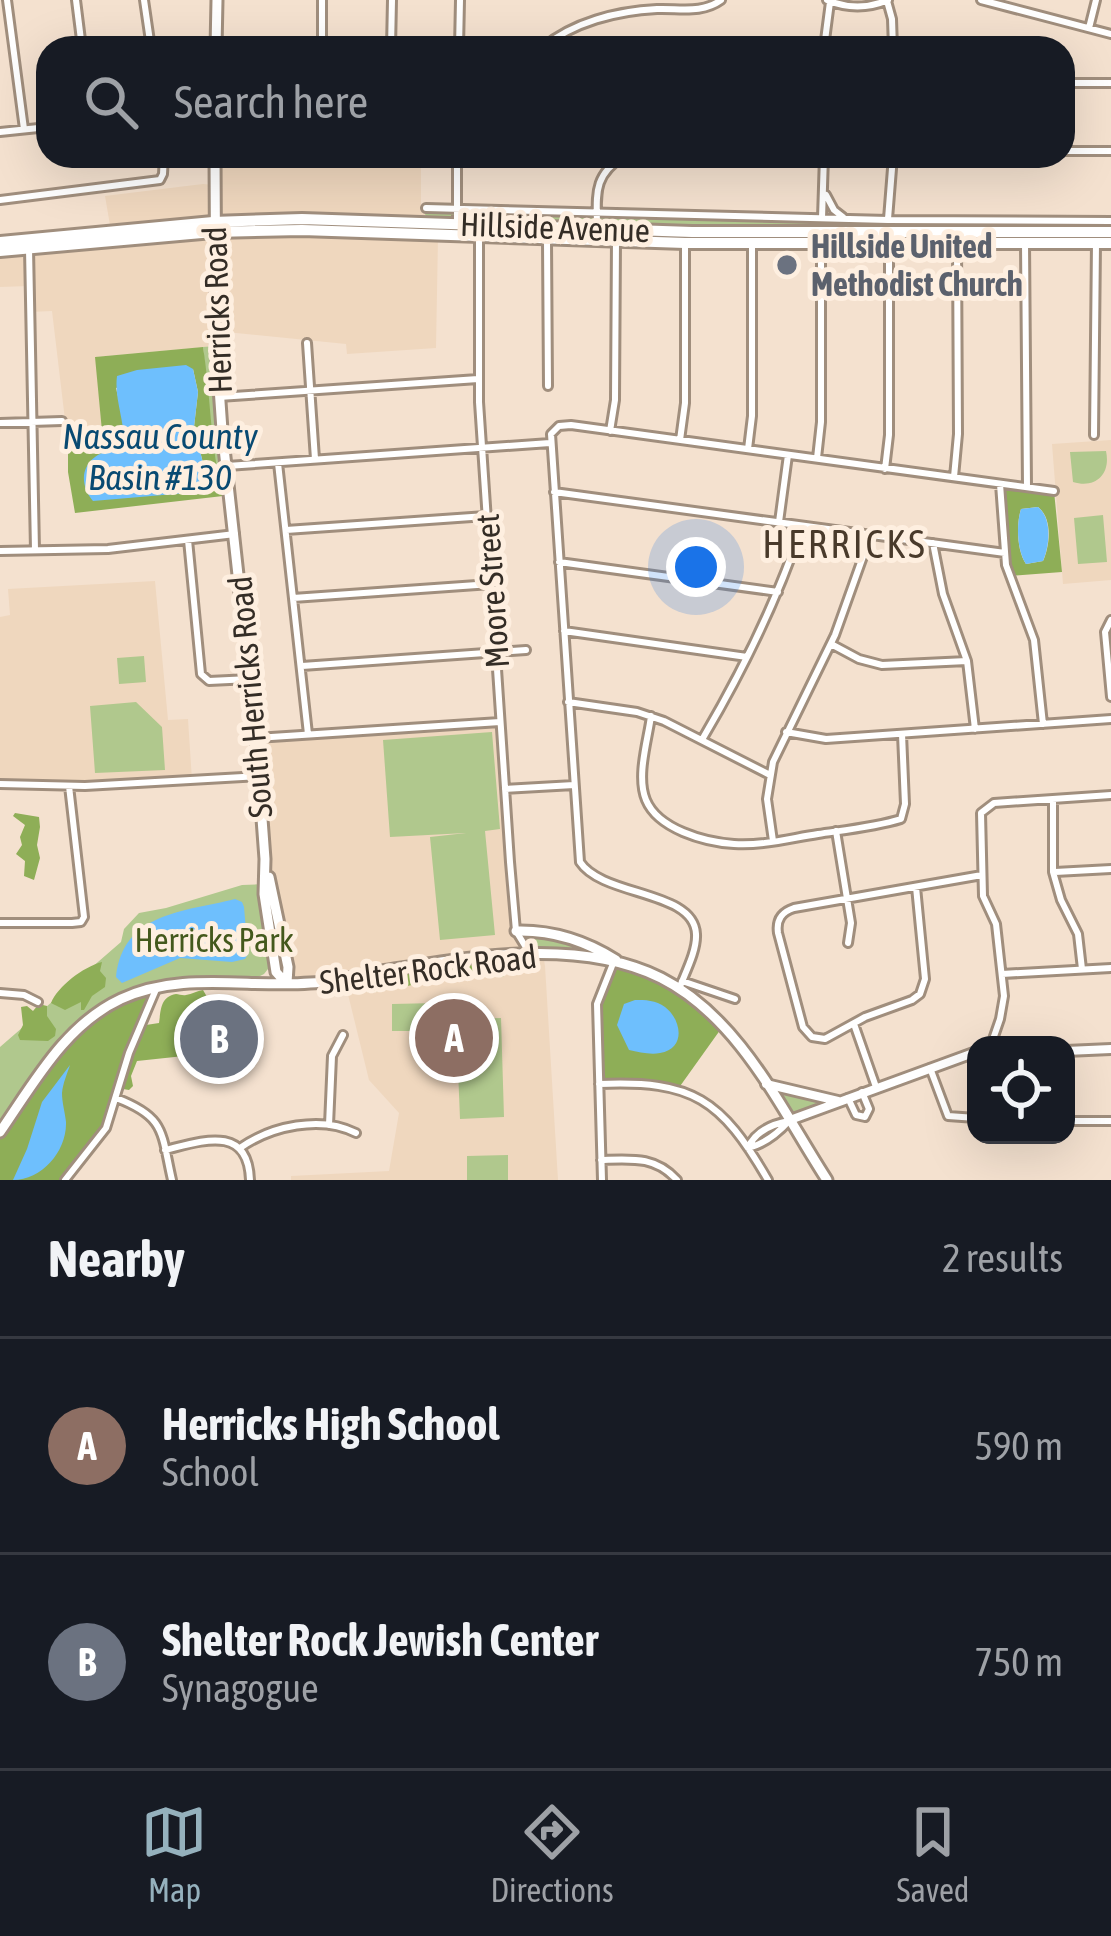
<!DOCTYPE html>
<style>
:root{--surface:#171b24;--page:#242831;--text:#f1f3f6;--muted:#9ea1a6;--line:#363941;--accent:#95b1bd}
body{margin:0;font-family:"Asap Condensed",sans-serif;background:var(--page);color:var(--text)}
.controls{position:absolute;right:36px;bottom:36px;display:grid;overflow:hidden;border-radius:24px;box-shadow:0 12px 48px #0002}
.controls button{width:108px;height:108px;display:grid;place-items:center;padding:0;border:0;border-bottom:3px solid var(--line);background:var(--surface);color:var(--text);font:60px sans-serif}
.you{position:absolute;left:696px;top:567px;width:42px;height:42px;margin:-30px;border:9px solid #fff;border-radius:50%;background:#1a73e8;box-shadow:0 0 0 18px #1a73e833}
.badge{display:grid;place-items:center;width:78px;height:78px;border-radius:50%;background:var(--accent);color:#fff;font-size:39px;font-weight:700}
.pin{position:absolute;translate:-50% -50%;border:6px solid #fff;box-shadow:0 3px 12px #0006}
.list{margin:0;padding:0;list-style:none}
h2{display:flex;justify-content:space-between;align-items:center;height:156px;margin:0;padding:0 48px;font-size:51px}
h2 small{font-size:39px;font-weight:400;color:var(--muted)}
.list li{display:grid;grid-template-columns:78px 1fr auto;gap:36px;align-items:center;box-sizing:border-box;height:216px;padding:0 48px;border-top:3px solid var(--line)}
.list b{display:block;font-size:45px;white-space:nowrap}
.list p{margin:0;font-size:39px;white-space:nowrap;color:var(--muted)}
.list em{font-size:39px;font-style:normal;color:var(--muted)}
.icon{flex:none;width:66px;height:66px;fill:none;stroke:currentColor;stroke-width:2;stroke-linecap:round;stroke-linejoin:round}
.map{position:relative;flex:none;width:1111px;height:1180px;overflow:hidden}
.search{position:absolute;background:var(--surface);box-shadow:0 12px 48px #0002;left:36px;right:36px;top:36px;height:132px;display:flex;align-items:center;gap:30px;box-sizing:border-box;padding:0 42px;border-radius:36px;color:var(--muted);font-size:45px}
.sheet{height:588px;background:var(--surface)}
nav{display:flex;justify-content:space-around;align-items:center;box-sizing:border-box;height:168px;border-top:3px solid var(--line);background:var(--surface);font-size:33px;color:var(--muted)}
nav a{display:grid;justify-items:center;gap:6px}
nav .on{color:var(--accent)}
.map>svg:first-child{display:block}
</style>
<div class="map">
<svg width="1111" height="1180" viewBox="0 0 1111 1180">
<rect width="100%" height="100%" fill="#f4e1cf"/>
<path fill="#efd7be" d="M215,156H421V207L438,237L436,348L347,354L346,344L216,331L215,346L96,357L103,442L68,445L52,311L30,312L29,286L0,287V251L111,231L105,196L203,184L214,185Z
M1111,440V580L1063,584L1052,444Z
M155,581L168,720L188,719L192,780L85,786L0,784V617L10,615L8,589Z
M500,722L516,931L543,954L545,966L558,1180H291V1176L389,1171L399,1113L369,1080L344,978L287,983L265,859L256,738Z"/>
<path fill="#b0c88d" d="M421,207L597,213L1111,221V232H692L430,223Z
M215,346L230,495L223,496L215,466L203,347Z
M1106,451C1111,474 1096,489 1073,482L1070,452Z
M1103,515L1107,562L1078,564L1074,518Z
M144,656L146,682L119,684L117,658Z
M136,702L162,727L165,770L95,773L90,706Z
M492,732L500,829L485,831L495,935L440,940L430,837L466,833L390,837L383,740Z
M265,884L271,950L268,969L264,974L248,982L157,987L0,1130V1047L121,942L124,929L139,913L166,908L242,885Z
M516,931H541L607,954H530Z
M437,1003V1031H392V1004Z
M501,1018L504,1117L460,1119L456,1019Z
M766,1084L839,1101L789,1121L778,1132L748,1148L752,1138L788,1120Z
M508,1155V1180H467V1156Z"/>
<path fill="#8eae57" fill-rule="evenodd" d="M203,347C211,397 210,446 223,496L75,513L68,472V445L103,442L95,357ZM193,369L198,392L194,427L208,483L198,492H182L124,446L125,426L116,388Z
M1000,484L1054,491L1062,572L1009,576ZM1038,507C1053,519 1050,545 1043,561L1026,564C1017,551 1016,525 1021,509Z
M15,813L39,817L40,827L37,845L40,858L34,880L24,876L25,861L16,854L22,845L20,837L25,825L13,816Z
M614,961L662,979L723,1026L678,1089L599,1084L597,1001Z
M102,962L100,971L106,978L105,987L92,996L84,1010H81V1002L65,1010L51,1003C58,986 83,967 102,962Z
M488,962L502,963L509,969L503,977L465,975L370,993L361,989L367,980L418,969H432Z
M157,987L143,1021L146,1025L159,1023C161,1010 160,997 176,994C179,994 183,996 186,995C192,994 197,991 203,990L217,1014L214,1017L195,1016L183,1039L188,1050L184,1056L137,1061L131,1076L133,1086L129,1090L123,1089L121,1086L110,1119L65,1180H0V1132L50,1059L104,1008Z
M39,1004L47,1006V1016L56,1029L55,1036L48,1041L20,1040L18,1035L23,1025L21,1007L27,1006L33,1011Z"/>
<path fill="#6ebffd" d="M186,365L193,369L198,392L194,427L208,483L198,492L93,501C82,488 79,469 95,457C102,451 116,449 124,445C125,421 114,399 117,376L137,370Z
M1038,507C1052,518 1050,545 1043,561L1026,564C1017,550 1016,525 1021,509Z
M235,899L242,902L244,907L248,954L245,959L232,962L180,958L122,983L116,977C123,912 184,912 235,899Z
M635,1000C645,1000 656,1000 665,1007C682,1020 686,1049 660,1053C650,1055 639,1052 629,1050L617,1025L624,1004Z
M70,1065C67,1074 63,1083 62,1093C62,1103 65,1112 66,1122C67,1151 42,1180 13,1180L27,1149L42,1102Z"/>
<g fill="none" stroke-linecap="round" stroke-linejoin="round">
<defs>
<path id="minor" d="M7,0L24,129
M76,0L82,48
M144,0L151,48
M827,0C848,9 867,9 888,0
M981,0L1111,34
M887,1L892,19L893,48
M1089,28L1096,0
M322,48V0
M391,48L392,0
M459,48L460,0
M542,48C573,22 617,11 657,9C679,8 702,14 721,0
M824,48L830,2
M1063,83H1111
M0,132L48,127
M1063,151H1111
M826,195L834,210L843,217
M0,200L160,180L163,174L164,156
M426,208L888,220L1111,221
M822,218L824,156
M888,219L893,156
M457,224V156
M479,225V402L510,862L516,931L530,954
M597,230C597,195 592,176 624,156
M547,241L548,386
M1025,243L1027,487
M29,249L35,550
M307,343L315,459
M219,397L478,379
M0,423L62,421
M610,431L615,400L616,240
M1094,435L1096,243
M680,440L685,403V243
M748,449L752,416V243
M817,458L821,422V244
M278,463L308,734
M227,466L550,443
M885,469L889,435V245
M954,477L958,434L957,243
M1000,484L1006,565L1034,640L1043,724
M554,492L1005,553
M779,522L788,455
M286,530L486,516
M188,540L201,674L209,681L250,679
M933,543L943,594L967,661L975,729
M0,551L108,549L235,534
M559,562L778,592
M293,598L491,584
M1111,620L1105,632L1111,697
M564,631L747,657
M831,644L859,659L882,665L967,661
M302,666L526,650
M568,702L637,712L664,721L770,775
M651,716C648,740 636,776 646,800C658,829 704,842 734,844C762,846 791,838 818,834C845,830 875,827 901,819L905,804L902,734
M786,732L826,739L1111,719
M256,738L500,722
M703,738C743,670 777,601 802,526
M0,784L85,786L259,776
M505,789L574,785
M1053,800V872L1061,900L1078,934L1082,969
M836,831L851,923L848,943
M773,841L767,799L773,762L835,635L870,537
M1055,872L1111,869
M916,887L925,979L920,994L912,1000L865,1017L825,1039L812,1037L803,1027L778,933C776,919 782,912 794,908L982,875
M0,923H72L81,922L84,917L69,786
M1002,974L1111,968
M682,981L735,999
M679,989C685,973 697,951 696,934C694,890 603,897 580,862L551,434L559,426L571,425L1054,491
M0,993L24,995L38,1002
M854,1024L876,1087
M991,1045L1000,1019L1004,996L996,924L983,896L981,813L994,803L1111,795
M930,1068L948,1116L976,1118
M599,1084C693,1080 721,1099 768,1180
M116,1098C166,1117 161,1132 172,1180
M848,1098L856,1115L865,1117L869,1109L862,1092
M789,1121C778,1133 765,1144 748,1148C755,1132 772,1124 789,1121Z
M1066,1121H1111
M329,1125L332,1056L343,1035
M240,1148C271,1126 321,1115 356,1133
M165,1150C202,1141 248,1124 250,1180
M601,1160C632,1159 655,1156 677,1180
M65,1180L106,1128L129,1053L157,987
M602,1180L597,1004L614,961"/>
<path id="tertiary" d="M1066,1051L1111,1049
M766,1084L838,1101
M790,1120L976,1052"/>
<path id="secondary" d="M216,48L217,0
M215,156L216,345L222,430L256,738L265,859L264,894L276,972L286,983
M269,877L288,967L287,983
M516,931C552,930 586,941 616,960
M0,1132C34,1083 65,1025 121,999C181,971 247,988 310,983C334,982 359,976 382,971C470,957 578,937 661,978C740,1018 781,1109 827,1180"/>
<path id="primary" d="M0,242L213,222L302,219L692,232H1111
M0,251L213,232L302,230L685,243H1111"/>
</defs>
<use href="#minor" stroke="#a08e7d" stroke-width="12"/>
<use href="#tertiary" stroke="#a08e7d" stroke-width="14"/>
<use href="#secondary" stroke="#a08e7d" stroke-width="15"/>
<use href="#primary" stroke="#a08e7d" stroke-width="16"/>
<use href="#minor" stroke="#fff" stroke-width="6"/>
<use href="#tertiary" stroke="#fff" stroke-width="8"/>
<use href="#secondary" stroke="#fff" stroke-width="9"/>
<use href="#primary" stroke="#fff" stroke-width="10"/>
</g>
<circle fill="#6b7280" stroke="#feefe0" stroke-width="4.5" cx="787" cy="265" r="12"/>
<g text-anchor="middle" dominant-baseline="central" stroke-width="10" stroke-linejoin="round" paint-order="stroke">
<g font-size="33" fill="#342d26" stroke="#feefe0">
<text transform="translate(555 227) rotate(2)">Hillside Avenue</text>
<text transform="translate(217 310) rotate(-92)">Herricks Road</text>
<text transform="translate(492 591) rotate(-94)">Moore Street</text>
<text transform="translate(250 697) rotate(-95)">South Herricks Road</text>
<text transform="translate(428 969) rotate(-7)">Shelter Rock Road</text>
</g>
<g font-size="33" font-weight="bold" fill="#5b616d" stroke="#feefe0" text-anchor="start">
<text x="811" y="246">Hillside United<tspan x="811" dy="38">Methodist Church</tspan></text>
</g>
<g font-size="33" fill="#44591c" stroke="#feefe0">
<text x="214" y="940">Herricks Park</text>
</g>
<g font-size="36" font-style="italic" fill="#094a72" stroke="#feefe0">
<text x="160" y="436">Nassau County<tspan x="160" dy="41">Basin #130</tspan></text>
</g>
<g font-size="39" letter-spacing="3" fill="#493a2b" stroke="#feefe0">
<text x="845" y="544">HERRICKS</text>
</g>
</g>
</svg>
<div class="controls">
<button><svg class="icon" aria-label="locate" viewBox="0 0 24 24"><circle cx="12" cy="12" r="6"/><path d="M12 2v4M12 18v4M2 12h4M18 12h4"/></svg></button>
</div>
<div class="you"></div>
<div class="pin badge" style="left:454px;top:1038px;background:#8d6e63">A</div>
<div class="pin badge" style="left:219px;top:1039px;background:#6b7280">B</div>
<div class="search"><svg class="icon" aria-label="search" viewBox="0 0 24 24"><circle cx="10" cy="10" r="6"/><path d="M15 15l6 6"/></svg>Search here</div>
</div>
<section class="sheet">
<h2>Nearby<small>2 results</small></h2>
<ul class="list">
<li><span class="badge" style="background:#8d6e63">A</span><div><b>Herricks High School</b><p>School</p></div><em>590 m</em></li>
<li><span class="badge" style="background:#6b7280">B</span><div><b>Shelter Rock Jewish Center</b><p>Synagogue</p></div><em>750 m</em></li>
</ul>
</section>
<nav>
<a class="on"><svg class="icon" aria-label="map" viewBox="0 0 24 24"><path d="M3 6l6-2 6 2 6-2v14l-6 2-6-2-6 2zM9 4v14M15 6v14"/></svg>Map</a>
<a><svg class="icon" aria-label="directions" viewBox="0 0 24 24"><path d="M12 3l9 9-9 9-9-9zM9 14v-3h6M13 9l2 2-2 2"/></svg>Directions</a>
<a><svg class="icon" aria-label="saved" viewBox="0 0 24 24"><path d="M7 4h10v16l-5-4-5 4z"/></svg>Saved</a>
</nav>
